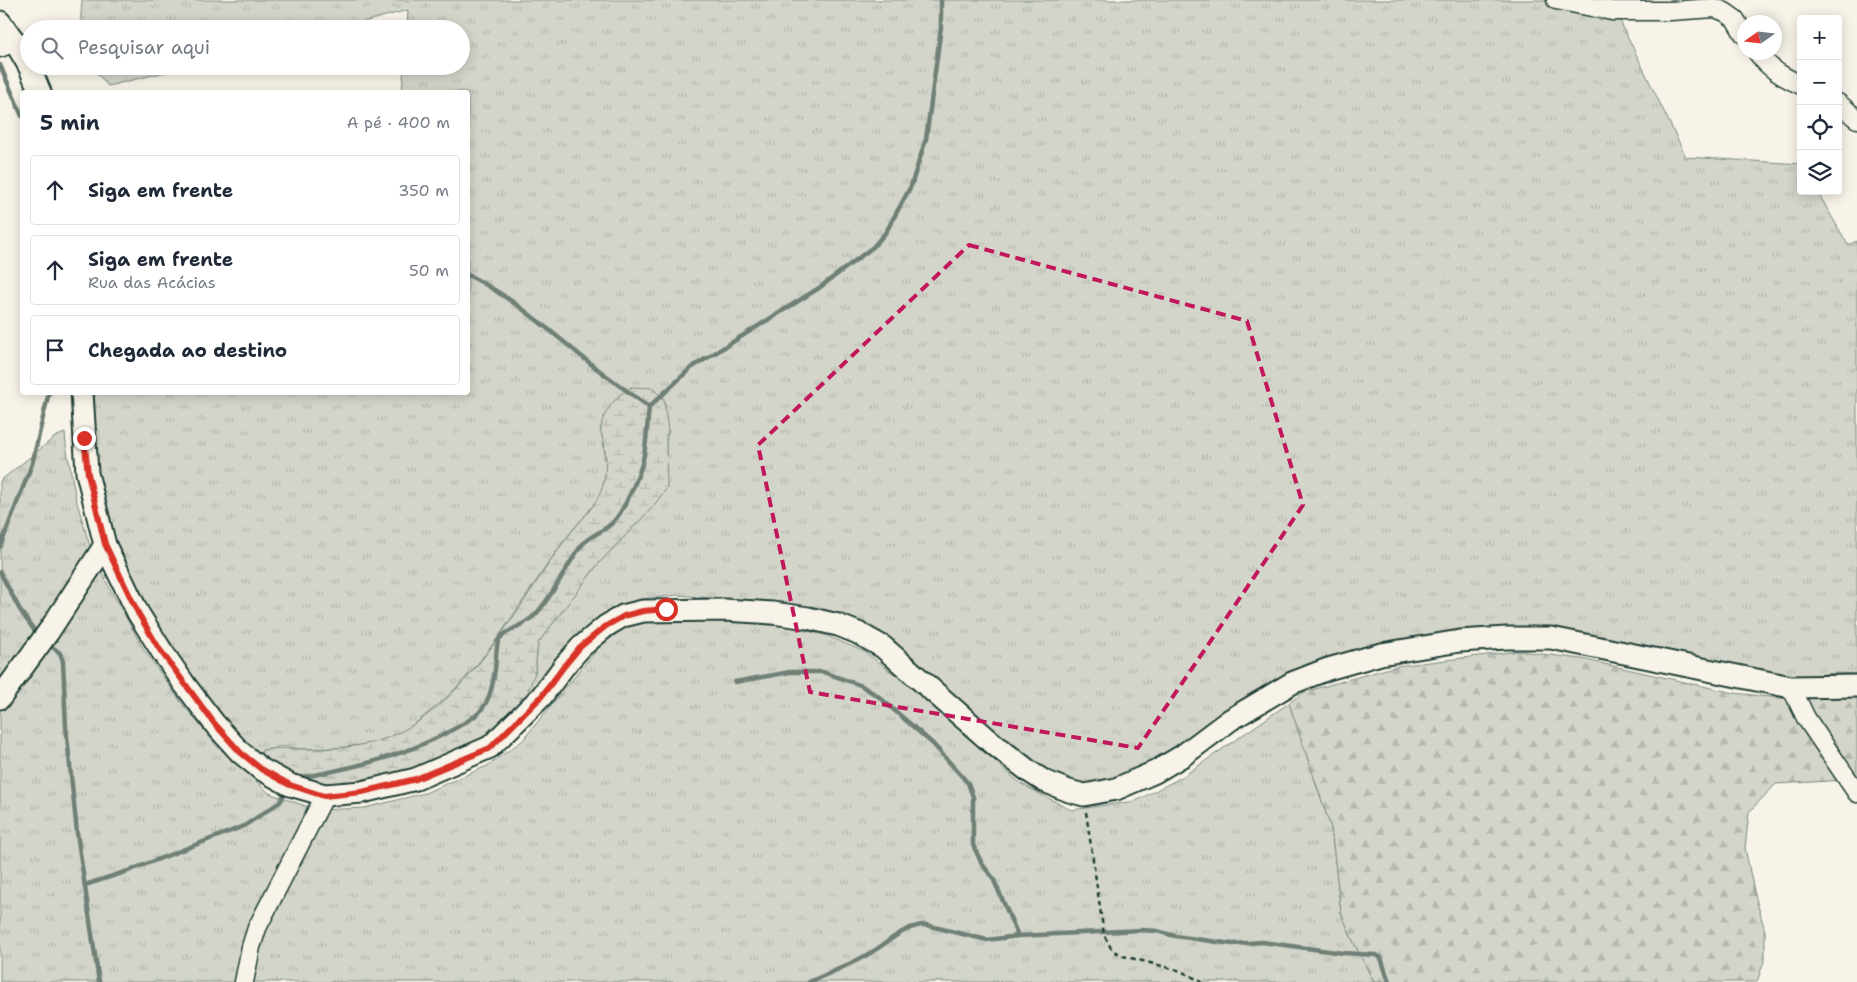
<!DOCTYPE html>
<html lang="pt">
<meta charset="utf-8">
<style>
:root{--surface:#fff;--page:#f6f6f7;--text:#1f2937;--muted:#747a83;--line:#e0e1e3}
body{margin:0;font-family:"Shantell Sans",sans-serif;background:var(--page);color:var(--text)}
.controls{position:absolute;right:15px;top:15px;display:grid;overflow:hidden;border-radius:5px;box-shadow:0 2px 12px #0003}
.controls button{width:45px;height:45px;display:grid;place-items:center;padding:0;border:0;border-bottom:1px solid var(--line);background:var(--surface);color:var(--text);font:25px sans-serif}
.compass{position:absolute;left:1737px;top:15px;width:45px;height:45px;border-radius:50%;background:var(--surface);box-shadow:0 2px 12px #0003;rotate:256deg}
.stop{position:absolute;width:15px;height:15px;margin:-11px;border:4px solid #d93025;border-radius:50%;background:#fff}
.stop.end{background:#d93025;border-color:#fff;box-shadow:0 1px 5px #0008}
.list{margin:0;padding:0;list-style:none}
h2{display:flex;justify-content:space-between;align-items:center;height:65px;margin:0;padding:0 20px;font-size:21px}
h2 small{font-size:16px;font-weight:400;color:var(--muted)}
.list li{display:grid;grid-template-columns:32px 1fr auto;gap:15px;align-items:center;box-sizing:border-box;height:70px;margin:0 10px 10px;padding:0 10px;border:1px solid var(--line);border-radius:5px}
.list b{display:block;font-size:19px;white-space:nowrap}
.list p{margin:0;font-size:16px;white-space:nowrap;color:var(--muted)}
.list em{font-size:16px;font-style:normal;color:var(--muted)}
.icon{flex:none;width:28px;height:28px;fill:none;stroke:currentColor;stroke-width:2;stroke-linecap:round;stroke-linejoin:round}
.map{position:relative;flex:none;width:1857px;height:982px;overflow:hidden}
.search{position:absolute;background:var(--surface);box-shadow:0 2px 12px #0003;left:20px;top:20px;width:450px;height:55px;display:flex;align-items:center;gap:12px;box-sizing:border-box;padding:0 18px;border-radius:28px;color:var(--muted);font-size:19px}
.panel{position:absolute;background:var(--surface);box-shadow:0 2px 12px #0003;left:20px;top:90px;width:450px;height:305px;border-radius:5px}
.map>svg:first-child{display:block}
</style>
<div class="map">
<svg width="1857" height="982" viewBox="0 0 1857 982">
<defs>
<pattern id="grass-tufts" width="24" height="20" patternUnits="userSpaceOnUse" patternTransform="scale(1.25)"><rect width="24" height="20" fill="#d3d5ca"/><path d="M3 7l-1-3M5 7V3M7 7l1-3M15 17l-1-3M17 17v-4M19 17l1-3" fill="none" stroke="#b5b8ae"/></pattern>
<pattern id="forest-firs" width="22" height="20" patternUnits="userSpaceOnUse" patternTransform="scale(1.25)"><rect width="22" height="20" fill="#d3d5ca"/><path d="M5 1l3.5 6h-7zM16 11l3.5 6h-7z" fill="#b5b8ae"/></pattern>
<pattern id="wetland-marsh" width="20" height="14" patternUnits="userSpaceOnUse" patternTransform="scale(1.25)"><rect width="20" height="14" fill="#d3d5ca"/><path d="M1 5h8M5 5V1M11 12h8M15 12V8" fill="none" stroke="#b5b8ae"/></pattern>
</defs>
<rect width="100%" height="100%" fill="#f7f3e8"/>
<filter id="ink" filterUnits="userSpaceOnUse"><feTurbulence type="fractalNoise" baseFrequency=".02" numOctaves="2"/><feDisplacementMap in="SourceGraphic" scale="10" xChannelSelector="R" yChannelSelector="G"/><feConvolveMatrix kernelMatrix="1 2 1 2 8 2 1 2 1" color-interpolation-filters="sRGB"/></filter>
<g filter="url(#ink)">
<path fill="url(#grass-tufts)" stroke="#79897f" d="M82,0H1612L1621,23L1686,157L1801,164V191H1817L1848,245L1857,241V674L1835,673L1790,678L1520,630L1294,673L1128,781L1075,788L1033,766L920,666L794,606L678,595L642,599L611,611L584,632L508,725L535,672L538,643L599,563L652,508L666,461V439L668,431L600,428C605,448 609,473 601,492C592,511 576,524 564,541C520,600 488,666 428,713C419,721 408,729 397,734C368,748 334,748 304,749C296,749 284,745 277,747C272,749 266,755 261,758L233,732L162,639L127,576L97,495L87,408L97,392H468V92H402L404,66H461V29H407L408,10L337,29H80Z
M91,66H190L108,86Z
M65,433L66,445L76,499L89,543L108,585L144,650L181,702L217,746L269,793L317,810L365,808L425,793L487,766L522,741L599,647L623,629L647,620L678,616L790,627L825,635L865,652L906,683L1020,783L1071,810L1136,801L1182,777L1289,703L1331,828L1341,912L1352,939L1374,982H0V481L55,437Z"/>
<path fill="url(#forest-firs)" stroke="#79897f" d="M1519,651L1582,659L1734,693L1789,699L1836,694L1857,695V799L1846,780L1776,784L1749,812L1745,848L1754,891L1765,931V958L1757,982H1374L1352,939L1341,912L1331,828L1289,703L1304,692L1397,666Z"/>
<path fill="url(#wetland-marsh)" stroke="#79897f" d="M631,387L652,388L664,399L668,431L666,439L667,488L652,508L599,563L538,643L535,672L526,698L475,748L417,773L319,789L261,758L262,750C279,747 287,749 303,749C326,749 352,748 374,742C457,721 517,608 563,543C575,525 593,511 601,491C607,477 606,458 604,443C603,438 600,432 601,428C603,410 617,396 631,387Z"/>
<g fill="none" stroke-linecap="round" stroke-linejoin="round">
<path stroke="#6f8077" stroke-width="4.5" d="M0,65L22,116
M468,275C514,298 551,332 591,364C610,379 630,393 649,407
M0,547L32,464L49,392
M0,572L20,610L39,637
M47,643L60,653L63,661L66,727L77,833L99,982
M735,682L790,672H823L860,685L878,696L933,744L968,783L973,797V845L982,864L993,878L1018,936
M298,778C360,767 422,752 475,716C492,704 495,675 496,657C497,651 496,643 500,638C507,630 525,625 535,615C553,596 565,568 581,546C590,534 605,532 614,521C625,509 639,476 643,460C647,443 647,424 649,407L691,368L819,288L873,247L886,232L911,186L926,139L941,27V0
M85,885L128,871L244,826L280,802L287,790
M809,982C830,973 852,964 872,952C889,942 905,925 926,925L987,940L1018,936L1142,930L1157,931L1175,936L1232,944L1262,942L1343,953L1376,955L1381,958L1389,982"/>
<defs>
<path id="minor" d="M1556,0L1612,11H1670L1715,8L1725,12L1735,19L1744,34
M0,48L15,42
M1757,52C1769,69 1783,77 1801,85
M1838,103L1857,119
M1791,687L1806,718L1857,793
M244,982L251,947L257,928L325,795"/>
<path id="tertiary" d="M0,22L15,42L29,66
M29,66L40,92
M82,392L87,473L105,545L138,613L161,650L185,685L214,723L240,752L261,769L290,785L325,795L362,792L416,779L490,747L541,697L565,665L581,647L606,626L623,616L643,611L724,610L773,613L808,618L838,625L858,633L883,647L991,742L1030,772L1044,781L1069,791L1084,795L1116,789L1155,772L1182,756L1230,720L1292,683L1328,669L1381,654L1460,641L1506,638H1551L1791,687L1857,686
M0,698L49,631L105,545"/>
</defs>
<use href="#minor" stroke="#1f3d34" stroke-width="21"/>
<use href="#tertiary" stroke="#1f3d34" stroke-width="25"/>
<path stroke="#1f3d34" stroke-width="2.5" stroke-dasharray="5 4" stroke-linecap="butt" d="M1086,812L1104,935L1112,950L1123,956L1181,971L1202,982"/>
<use href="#minor" stroke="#f7f3e8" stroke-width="18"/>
<use href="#tertiary" stroke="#f7f3e8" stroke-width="21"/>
</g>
</g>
<g fill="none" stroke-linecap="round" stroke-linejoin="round" filter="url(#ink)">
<path stroke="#d93025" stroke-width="6" d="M84,438L88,474L105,544L138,613L160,650L214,723L240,752L261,769L290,785L324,796L362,792L416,779L490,748L541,697L565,665L580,647L606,626L624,616L643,611L666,609"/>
</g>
<path fill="none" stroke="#c2185b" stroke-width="4" stroke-dasharray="10 6" stroke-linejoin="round" d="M969,245L1247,321L1303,505L1138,748L810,692L758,445Z"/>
</svg>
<div class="controls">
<button>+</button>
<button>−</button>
<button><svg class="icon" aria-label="locate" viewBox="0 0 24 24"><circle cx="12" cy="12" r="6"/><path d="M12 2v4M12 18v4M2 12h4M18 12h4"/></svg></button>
<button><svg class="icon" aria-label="layers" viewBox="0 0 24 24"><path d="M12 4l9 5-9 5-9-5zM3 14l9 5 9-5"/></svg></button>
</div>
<svg class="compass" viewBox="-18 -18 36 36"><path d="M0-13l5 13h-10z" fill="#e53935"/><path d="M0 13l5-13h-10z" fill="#747a83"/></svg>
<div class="stop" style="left:666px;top:609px"></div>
<div class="stop end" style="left:84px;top:438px"></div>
<div class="search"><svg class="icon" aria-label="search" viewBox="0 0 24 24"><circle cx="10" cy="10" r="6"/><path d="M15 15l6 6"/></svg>Pesquisar aqui</div>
<section class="panel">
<h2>5 min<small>A pé · 400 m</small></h2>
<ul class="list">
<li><svg class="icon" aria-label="ahead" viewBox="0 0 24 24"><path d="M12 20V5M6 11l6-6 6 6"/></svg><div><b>Siga em frente</b></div><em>350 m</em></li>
<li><svg class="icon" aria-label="ahead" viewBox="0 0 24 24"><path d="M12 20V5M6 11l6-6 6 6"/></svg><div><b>Siga em frente</b><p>Rua das Acácias</p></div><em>50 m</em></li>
<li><svg class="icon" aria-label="arrive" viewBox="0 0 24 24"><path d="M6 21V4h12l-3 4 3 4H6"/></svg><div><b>Chegada ao destino</b></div></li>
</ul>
</section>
</div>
